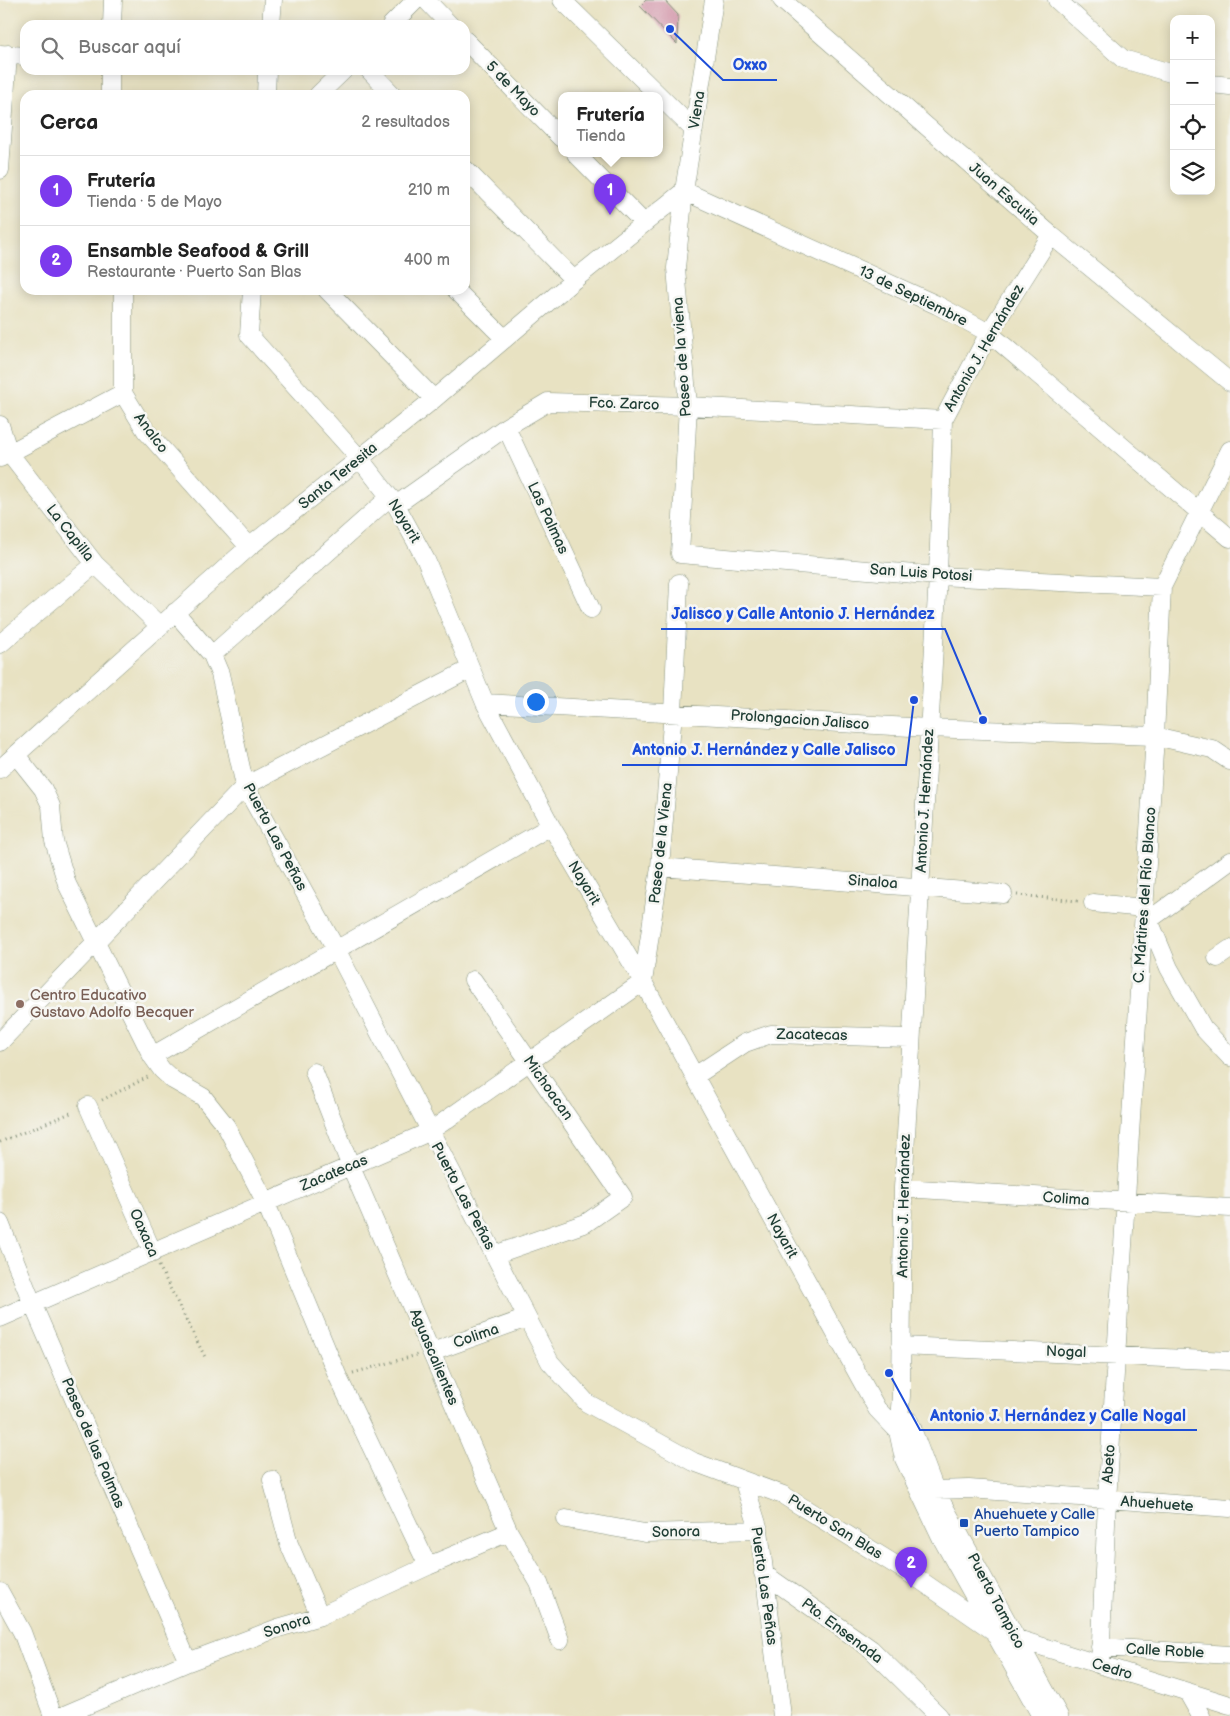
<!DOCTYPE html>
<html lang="es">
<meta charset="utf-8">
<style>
:root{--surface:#fff;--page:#f6f6f6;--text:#222;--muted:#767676;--line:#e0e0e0;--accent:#7c3aed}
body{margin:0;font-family:"Balsamiq Sans",sans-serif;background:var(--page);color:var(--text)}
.controls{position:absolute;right:15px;top:15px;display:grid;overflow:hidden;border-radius:10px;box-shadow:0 2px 12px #0003}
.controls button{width:45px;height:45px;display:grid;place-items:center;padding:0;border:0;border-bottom:1px solid var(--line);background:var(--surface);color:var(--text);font:25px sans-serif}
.you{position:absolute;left:535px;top:701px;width:18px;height:18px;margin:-12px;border:4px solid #fff;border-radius:50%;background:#1a73e8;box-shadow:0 0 0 8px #1a73e833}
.badge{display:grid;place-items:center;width:32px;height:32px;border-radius:50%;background:var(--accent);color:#fff;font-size:16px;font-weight:700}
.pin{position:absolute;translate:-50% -41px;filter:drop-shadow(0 1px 2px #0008)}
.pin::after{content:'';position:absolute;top:26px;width:18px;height:15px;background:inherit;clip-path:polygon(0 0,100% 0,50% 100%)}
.popup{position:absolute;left:558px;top:92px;width:105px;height:65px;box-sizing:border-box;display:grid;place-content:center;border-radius:10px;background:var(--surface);filter:drop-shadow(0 1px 4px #0005);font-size:16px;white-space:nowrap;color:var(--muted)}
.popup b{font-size:19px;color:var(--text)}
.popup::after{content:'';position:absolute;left:50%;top:100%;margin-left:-10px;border:10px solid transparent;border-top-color:var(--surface)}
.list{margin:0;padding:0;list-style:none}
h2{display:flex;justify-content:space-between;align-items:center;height:65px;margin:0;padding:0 20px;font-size:21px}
h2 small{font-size:16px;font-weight:400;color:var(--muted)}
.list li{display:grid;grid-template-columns:32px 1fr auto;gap:15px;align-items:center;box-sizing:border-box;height:70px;padding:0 20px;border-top:1px solid var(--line)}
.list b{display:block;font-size:19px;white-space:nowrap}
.list p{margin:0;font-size:16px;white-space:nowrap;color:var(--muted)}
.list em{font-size:16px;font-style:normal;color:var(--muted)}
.icon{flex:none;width:28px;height:28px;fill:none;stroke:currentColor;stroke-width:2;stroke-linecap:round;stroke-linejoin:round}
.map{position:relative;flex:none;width:1230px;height:1716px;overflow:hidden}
.search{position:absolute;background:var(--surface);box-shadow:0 2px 12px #0003;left:20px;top:20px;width:450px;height:55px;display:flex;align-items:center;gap:12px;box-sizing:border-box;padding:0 18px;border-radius:15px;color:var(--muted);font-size:19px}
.panel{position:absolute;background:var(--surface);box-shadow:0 2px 12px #0003;left:20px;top:90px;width:450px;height:205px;border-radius:15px}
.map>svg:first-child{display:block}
</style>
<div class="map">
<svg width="1230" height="1716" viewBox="0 0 1230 1716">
<rect width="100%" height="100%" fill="#f6f6f2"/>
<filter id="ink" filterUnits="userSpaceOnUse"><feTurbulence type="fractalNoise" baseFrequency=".02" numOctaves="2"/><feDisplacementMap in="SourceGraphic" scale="10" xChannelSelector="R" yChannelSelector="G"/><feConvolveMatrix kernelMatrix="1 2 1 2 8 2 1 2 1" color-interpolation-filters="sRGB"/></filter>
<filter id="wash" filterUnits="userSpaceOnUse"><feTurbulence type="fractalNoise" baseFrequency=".0096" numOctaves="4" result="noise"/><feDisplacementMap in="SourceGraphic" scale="20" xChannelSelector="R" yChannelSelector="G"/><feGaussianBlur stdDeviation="1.12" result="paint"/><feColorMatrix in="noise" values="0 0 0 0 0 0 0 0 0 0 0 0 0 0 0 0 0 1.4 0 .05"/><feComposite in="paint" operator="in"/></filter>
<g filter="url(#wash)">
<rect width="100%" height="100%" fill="#e8e2c2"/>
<g id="blocks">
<path fill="#d090a5" d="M646,0H664L678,15L677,44L640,6Z"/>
</g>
</g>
<g filter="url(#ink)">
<use href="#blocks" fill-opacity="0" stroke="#84907b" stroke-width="1"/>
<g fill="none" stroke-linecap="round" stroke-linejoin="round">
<defs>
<path id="minor" d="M426,0L450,25
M562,0L694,130
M714,0L684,191L676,268L688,406L680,554L938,576L1162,587
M782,0L1051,235L1230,382
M1057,0L1123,59L1174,74
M112,25L113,0
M271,25L273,0
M391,25L416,0
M465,40L561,138
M0,54L25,56
M369,70L393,95
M1211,84L1230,86
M110,95V70
M266,95L267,70
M318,95L344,70
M576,154L643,222
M465,169L574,280
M0,170L8,54
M684,191L937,305L989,333L1230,538
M123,290V393L146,431L249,547
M252,290L249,335L360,459L396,505L426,560L485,703L551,826L643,982L877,1409L898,1431L913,1430
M327,290L434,399
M456,290L504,338
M0,425L9,453L95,564L160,626
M506,427L591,609
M0,458L123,393
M396,505L506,427L548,402L688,406L943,420
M175,612L212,655L220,674L245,786L336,949L550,1362L587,1403L694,1462L783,1495L920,1580L995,1632L1230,1705
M0,644L95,564
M212,655L390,497
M485,703L928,728L1155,736L1212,749L1230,761
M16,755L43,789L51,806L54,841L67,884L152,1056L551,826
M0,769L249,547L434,399L574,280L684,191
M660,867L1003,894
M1093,903L1144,908
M1146,913L1169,968L1203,1028L1230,1057
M1149,920L1230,861
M1217,958L1230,949
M473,980L623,1197L586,1223L494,1255
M0,1042L245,786L470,669
M152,1056L162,1070L173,1080L203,1097L226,1126L265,1201L338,1377L428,1566
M314,1072L351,1167L509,1532L539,1583L560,1640
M695,1076L745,1043L771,1034L910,1038
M88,1106L153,1253
M903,1188L1230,1208
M0,1223L33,1305L188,1662
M0,1318L429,1132L643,982L660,867L673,712L679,583
M901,1346L1230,1361
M432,1352L527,1318
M909,1421L935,1490L1059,1716
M272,1480L289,1544L320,1616
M744,1482L759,1530L782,1716
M935,1490L969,1489L1230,1508
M566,1519L645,1533L759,1530
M763,1573L871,1649L939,1716
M0,1592L22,1632L53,1716
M1100,1647L1230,1655
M1100,1665L1107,1501L1155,736L1162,587L1230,450
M1188,1693L1201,1716
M62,1716L188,1662L278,1628L320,1616L428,1566L509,1532
M1041,1716L941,1537L904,1459L898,1431L901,1396L903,1188L938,576L943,420L989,333L1051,235"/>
</defs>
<use href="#minor" stroke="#84907b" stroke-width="19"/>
<path stroke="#84907b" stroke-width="3" stroke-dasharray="1 4" stroke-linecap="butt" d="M1017,895L1078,901
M102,1100L148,1077
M0,1142L73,1112
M159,1266L205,1357
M353,1373L417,1355"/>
<use href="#minor" stroke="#fff" stroke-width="18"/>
</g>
</g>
<circle fill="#8d6e63" stroke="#f6f6f2" stroke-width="2" cx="20" cy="1004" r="5"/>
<rect fill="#1a4fb4" stroke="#f6f6f2" stroke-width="2" x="959" y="1518" width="10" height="10" rx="2.5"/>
<g text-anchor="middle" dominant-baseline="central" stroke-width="5" stroke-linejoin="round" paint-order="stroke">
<g font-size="15" fill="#1f3d34" stroke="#f6f6f2">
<text transform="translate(513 89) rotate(46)">5 de Mayo</text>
<text transform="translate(697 110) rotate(-81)">Viena</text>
<text transform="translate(1004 194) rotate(41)">Juan Escutia</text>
<text transform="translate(913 296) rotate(26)">13 de Septiembre</text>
<text transform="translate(984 348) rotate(-60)">Antonio J. Hernández</text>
<text transform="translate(682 357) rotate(-94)">Paseo de la viena</text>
<text transform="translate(624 404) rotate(2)">Fco. Zarco</text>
<text transform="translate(151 433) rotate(53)">Analco</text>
<text transform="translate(338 476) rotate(-39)">Santa Teresita</text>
<text transform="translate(548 518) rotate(65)">Las Palmas</text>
<text transform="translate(404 521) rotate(59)">Nayarit</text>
<text transform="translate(70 533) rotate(52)">La Capilla</text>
<text transform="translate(921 573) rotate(4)">San Luis Potosi</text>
<text transform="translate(800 720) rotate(4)">Prolongacion Jalisco</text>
<text transform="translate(925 801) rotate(-87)">Antonio J. Hernández</text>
<text transform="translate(275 837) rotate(62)">Puerto Las Peñas</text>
<text transform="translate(661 843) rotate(-84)">Paseo de la Viena</text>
<text transform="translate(873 882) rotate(4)">Sinaloa</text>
<text transform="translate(584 883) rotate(59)">Nayarit</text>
<text transform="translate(1145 895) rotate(-86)">C. Mártires del Río Blanco</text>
<text transform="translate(812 1035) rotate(1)">Zacatecas</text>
<text transform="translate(548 1088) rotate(55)">Michoacan</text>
<text transform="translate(334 1173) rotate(-23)">Zacatecas</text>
<text transform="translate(463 1196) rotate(62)">Puerto Las Peñas</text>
<text transform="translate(1066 1199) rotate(4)">Colima</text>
<text transform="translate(904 1206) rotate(-89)">Antonio J. Hernández</text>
<text transform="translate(144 1233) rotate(66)">Oaxaca</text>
<text transform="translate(782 1236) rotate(61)">Nayarit</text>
<text transform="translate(476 1336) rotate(-19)">Colima</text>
<text transform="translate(1066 1352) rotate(2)">Nogal</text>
<text transform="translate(434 1357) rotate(67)">Aguascalientes</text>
<text transform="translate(93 1443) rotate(67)">Paseo de las Palmas</text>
<text transform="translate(1109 1464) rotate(-86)">Abeto</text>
<text transform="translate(1157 1504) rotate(4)">Ahuehuete</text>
<text transform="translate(835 1527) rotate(32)">Puerto San Blas</text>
<text transform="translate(676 1532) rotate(-1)">Sonora</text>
<text transform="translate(764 1586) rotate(82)">Puerto Las Peñas</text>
<text transform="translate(996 1601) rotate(62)">Puerto Tampico</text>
<text transform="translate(287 1626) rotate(-18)">Sonora</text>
<text transform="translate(842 1631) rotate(37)">Pto. Ensenada</text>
<text transform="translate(1165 1651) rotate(3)">Calle Roble</text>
<text transform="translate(1112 1669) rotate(17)">Cedro</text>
</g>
<g font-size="15" fill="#785e54" stroke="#f6f6f2" text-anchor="start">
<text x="30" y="995">Centro Educativo<tspan x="30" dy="17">Gustavo Adolfo Becquer</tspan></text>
</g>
<g font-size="15" fill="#164399" stroke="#f6f6f2" text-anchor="start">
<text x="974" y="1514">Ahuehuete y Calle<tspan x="974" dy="17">Puerto Tampico</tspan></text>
</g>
</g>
<path fill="none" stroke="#1d4ed8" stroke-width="2" d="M670 29L723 80H777M983 720L945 629H661M914 700L906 765H622M889 1373L920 1430H1197"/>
<g fill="#1d4ed8" stroke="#f6f6f2" stroke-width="2">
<circle cx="670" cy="29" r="5"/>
<circle cx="983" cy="720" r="5"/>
<circle cx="914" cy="700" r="5"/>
<circle cx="889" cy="1373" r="5"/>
</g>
<g font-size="16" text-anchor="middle" font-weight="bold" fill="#1d4ed8" stroke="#f6f6f2" stroke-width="5" stroke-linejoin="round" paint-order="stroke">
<text x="750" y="70">Oxxo</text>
<text x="803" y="619">Jalisco y Calle Antonio J. Hernández</text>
<text x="764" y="755">Antonio J. Hernández y Calle Jalisco</text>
<text x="1058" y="1421">Antonio J. Hernández y Calle Nogal</text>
</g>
</svg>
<div class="controls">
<button>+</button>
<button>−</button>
<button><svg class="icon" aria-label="locate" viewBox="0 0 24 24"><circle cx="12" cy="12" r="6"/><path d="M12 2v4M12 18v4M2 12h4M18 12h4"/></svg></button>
<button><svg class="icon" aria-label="layers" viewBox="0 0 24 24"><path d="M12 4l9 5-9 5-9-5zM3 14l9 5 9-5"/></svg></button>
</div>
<div class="you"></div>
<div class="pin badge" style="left:610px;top:215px">1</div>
<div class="popup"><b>Frutería</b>Tienda</div>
<div class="pin badge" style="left:911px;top:1588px">2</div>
<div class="search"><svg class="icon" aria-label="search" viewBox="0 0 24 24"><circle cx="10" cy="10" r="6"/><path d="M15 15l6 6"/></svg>Buscar aquí</div>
<section class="panel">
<h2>Cerca<small>2 resultados</small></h2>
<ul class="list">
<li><span class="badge">1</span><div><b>Frutería</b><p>Tienda · 5 de Mayo</p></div><em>210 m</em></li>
<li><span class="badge">2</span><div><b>Ensamble Seafood &amp; Grill</b><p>Restaurante · Puerto San Blas</p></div><em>400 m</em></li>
</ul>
</section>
</div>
